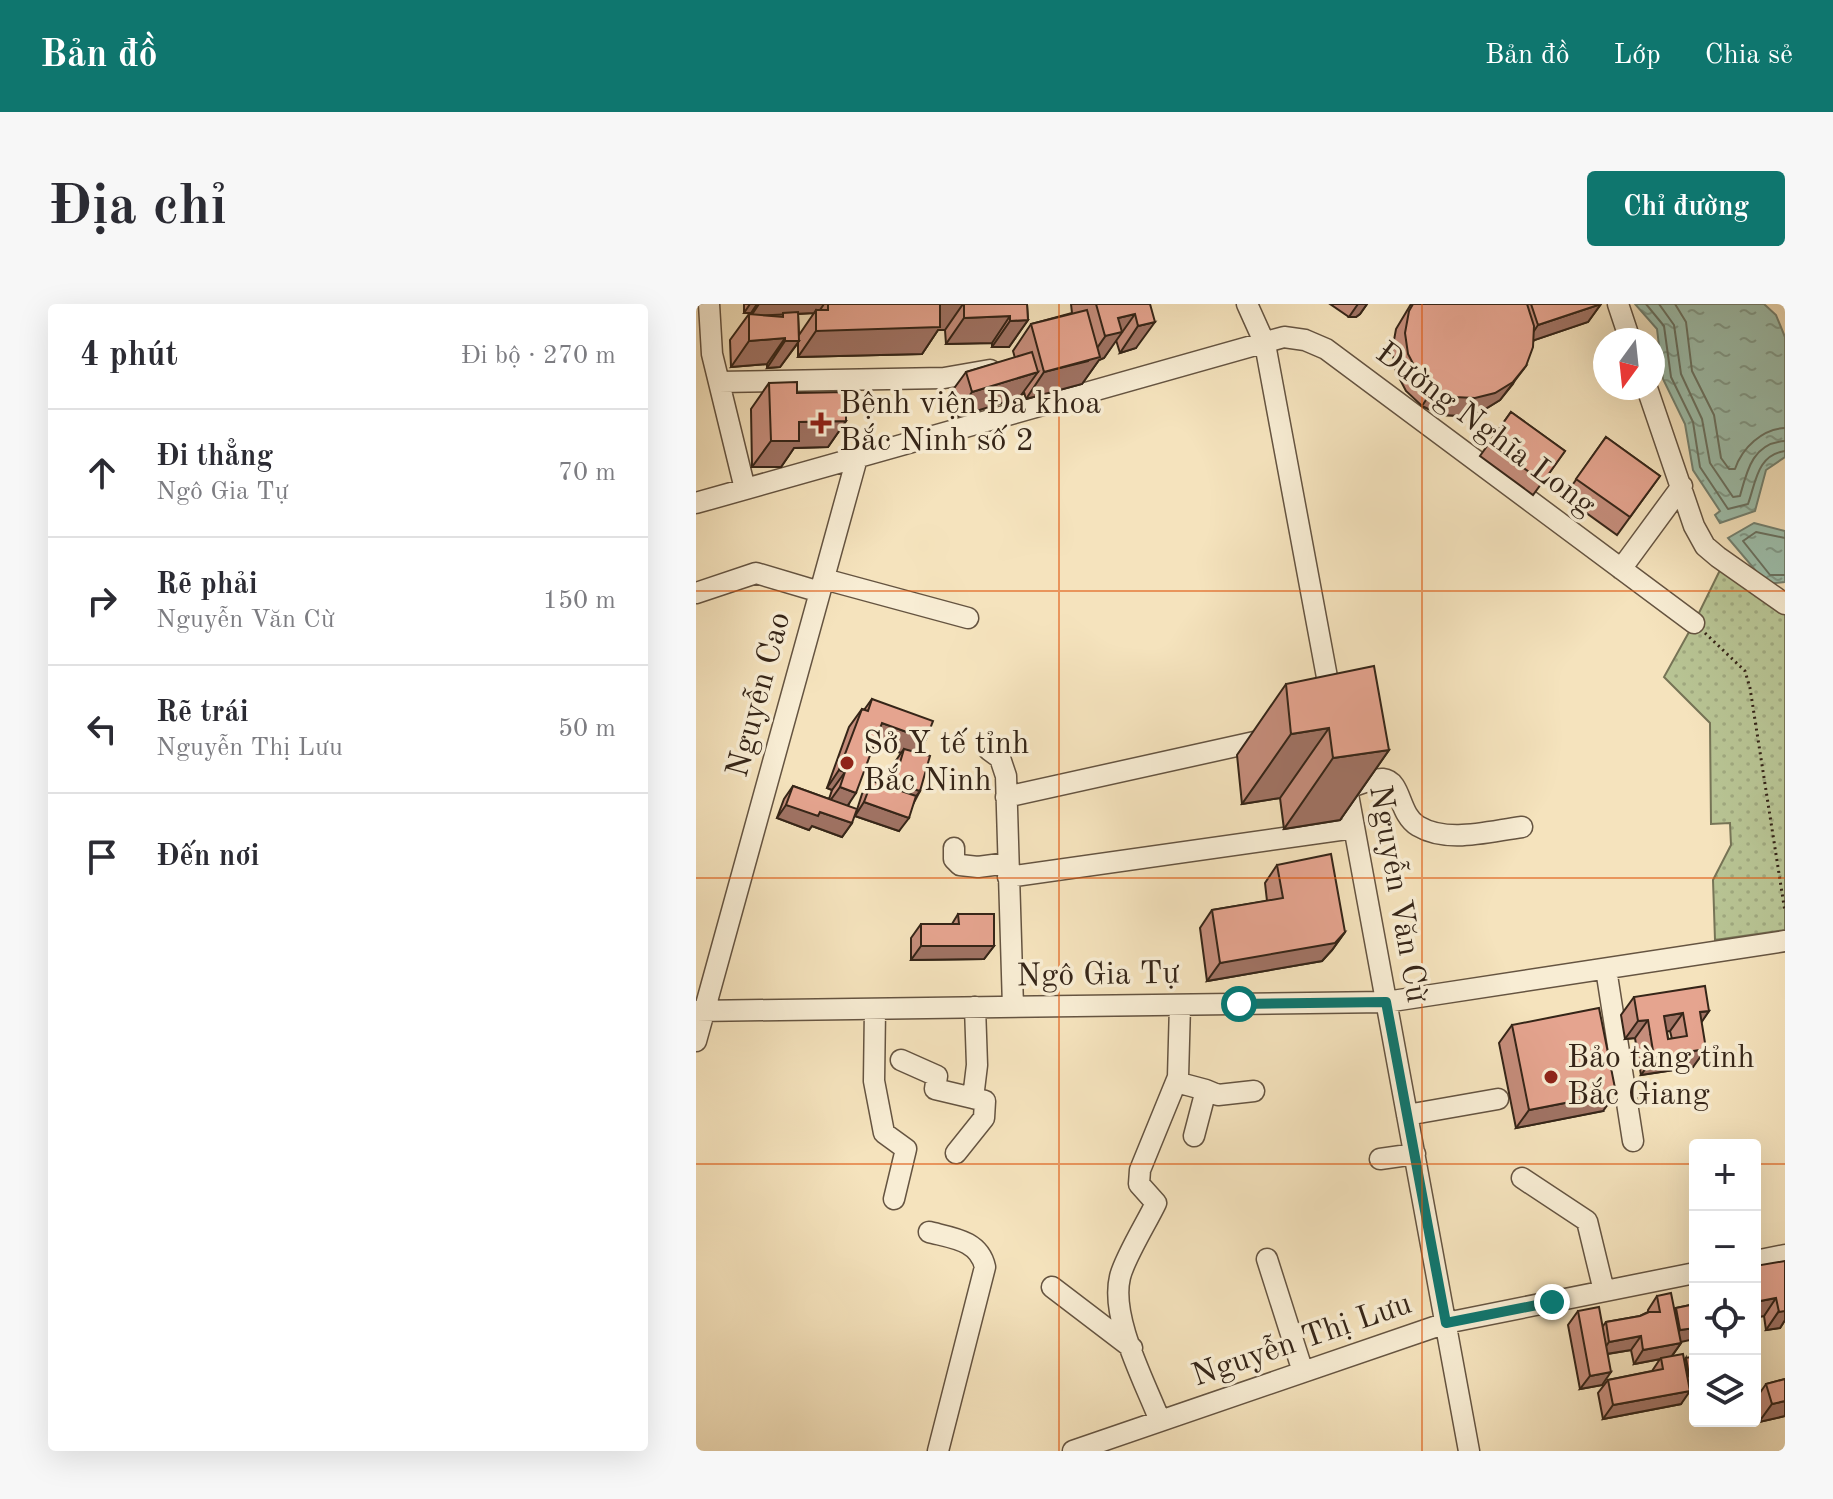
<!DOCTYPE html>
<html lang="vi">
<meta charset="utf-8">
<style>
:root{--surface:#fff;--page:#f7f7f7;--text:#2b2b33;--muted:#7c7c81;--line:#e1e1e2;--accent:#0f766e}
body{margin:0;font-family:"Old Standard TT",serif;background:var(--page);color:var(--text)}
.controls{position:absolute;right:24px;bottom:24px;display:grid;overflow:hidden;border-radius:8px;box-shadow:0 8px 32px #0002}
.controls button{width:72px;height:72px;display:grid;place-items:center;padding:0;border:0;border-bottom:2px solid var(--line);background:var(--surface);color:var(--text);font:40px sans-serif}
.compass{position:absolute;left:897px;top:24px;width:72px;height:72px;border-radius:50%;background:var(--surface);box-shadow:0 8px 32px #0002;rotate:195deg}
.stop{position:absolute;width:24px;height:24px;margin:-18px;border:6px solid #0f766e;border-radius:50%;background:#fff}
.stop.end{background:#0f766e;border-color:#fff;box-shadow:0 2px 8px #0008}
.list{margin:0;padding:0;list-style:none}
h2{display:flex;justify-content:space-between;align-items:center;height:104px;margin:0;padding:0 32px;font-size:34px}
h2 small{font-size:26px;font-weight:400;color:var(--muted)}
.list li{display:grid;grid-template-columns:52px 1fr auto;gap:24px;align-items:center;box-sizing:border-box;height:128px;padding:0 32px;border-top:2px solid var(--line)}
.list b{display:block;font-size:30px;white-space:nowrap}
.list p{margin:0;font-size:26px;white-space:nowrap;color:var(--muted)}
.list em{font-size:26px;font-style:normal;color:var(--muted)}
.icon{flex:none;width:44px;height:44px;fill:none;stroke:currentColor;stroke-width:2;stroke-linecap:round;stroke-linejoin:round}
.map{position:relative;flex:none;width:1089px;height:1147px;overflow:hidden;border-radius:8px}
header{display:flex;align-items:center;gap:48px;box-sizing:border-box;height:112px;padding:0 40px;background:var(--accent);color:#fff}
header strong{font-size:38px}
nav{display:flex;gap:44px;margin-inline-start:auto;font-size:28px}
.intro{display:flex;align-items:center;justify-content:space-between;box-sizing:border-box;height:192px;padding:0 48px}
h1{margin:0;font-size:56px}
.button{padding:20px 36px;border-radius:8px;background:var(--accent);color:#fff;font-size:28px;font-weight:700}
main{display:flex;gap:48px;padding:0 48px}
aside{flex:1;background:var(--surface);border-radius:8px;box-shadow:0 8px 32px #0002}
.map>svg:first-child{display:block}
</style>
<header>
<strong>Bản đồ</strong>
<nav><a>Bản đồ</a><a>Lớp</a><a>Chia sẻ</a></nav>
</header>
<div class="intro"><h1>Địa chỉ</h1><a class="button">Chỉ đường</a></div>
<main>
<aside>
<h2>4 phút<small>Đi bộ · 270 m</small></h2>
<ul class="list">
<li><svg class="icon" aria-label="ahead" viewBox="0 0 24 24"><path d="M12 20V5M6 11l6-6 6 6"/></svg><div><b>Đi thẳng</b><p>Ngô Gia Tự</p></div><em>70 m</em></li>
<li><svg class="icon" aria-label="right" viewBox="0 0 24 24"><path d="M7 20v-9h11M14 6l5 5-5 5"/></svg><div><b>Rẽ phải</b><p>Nguyễn Văn Cừ</p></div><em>150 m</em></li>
<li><svg class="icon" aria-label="left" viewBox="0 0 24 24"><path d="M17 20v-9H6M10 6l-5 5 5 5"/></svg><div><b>Rẽ trái</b><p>Nguyễn Thị Lưu</p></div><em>50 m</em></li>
<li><svg class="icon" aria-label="arrive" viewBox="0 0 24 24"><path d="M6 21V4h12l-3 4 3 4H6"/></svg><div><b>Đến nơi</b></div></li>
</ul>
</aside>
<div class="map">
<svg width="1089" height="1147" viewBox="0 0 1089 1147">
<defs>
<pattern id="park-dots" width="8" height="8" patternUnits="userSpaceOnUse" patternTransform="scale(2)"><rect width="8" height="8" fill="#b8c494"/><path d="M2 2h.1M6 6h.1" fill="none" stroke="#9fa87f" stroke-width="1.8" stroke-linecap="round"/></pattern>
<pattern id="water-ripples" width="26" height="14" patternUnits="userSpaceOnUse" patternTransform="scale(2)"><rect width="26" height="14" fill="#9dbfac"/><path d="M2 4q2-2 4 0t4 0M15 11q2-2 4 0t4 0" fill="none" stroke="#819b8b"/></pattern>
</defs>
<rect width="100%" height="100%" fill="#f5e3bd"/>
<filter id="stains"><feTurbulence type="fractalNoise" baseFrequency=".0025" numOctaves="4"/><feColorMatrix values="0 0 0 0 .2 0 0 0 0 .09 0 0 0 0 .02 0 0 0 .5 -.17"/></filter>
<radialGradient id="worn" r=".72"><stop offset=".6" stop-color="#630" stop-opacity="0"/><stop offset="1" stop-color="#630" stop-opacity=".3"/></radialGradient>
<path fill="url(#park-dots)" stroke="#767456" stroke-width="2" d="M1028,258L1089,297V626L1019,636L1017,576L1035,541L1034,519L1015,520L1014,419L968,373L998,319Z"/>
<path fill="url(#water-ripples)" stroke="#738171" stroke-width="2" d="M939,0H1068L1080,11L1089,33V153L1070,166L1059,207L1024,219L1019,211L1024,207L997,166L989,120L967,75L961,25Z
M1058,219L1089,227V278L1071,280L1032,234Z"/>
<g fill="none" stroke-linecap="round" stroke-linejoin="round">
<path stroke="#697262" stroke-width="2" d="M950,0L968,22L975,73L997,118L1004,163L1032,205L1052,200C1060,178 1061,151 1089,147
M963,0L978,21L985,70L1006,115L1014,159L1037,193L1044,192C1051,166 1057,139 1089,137
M979,0L990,18L996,67L1018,111L1025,154L1033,165H1039C1046,144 1066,125 1089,124
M1089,234L1060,228L1047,237L1074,271H1089"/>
<defs>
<path id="minor" d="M13,0L16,50L49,185
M551,0L569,40L636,400
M922,0L934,36
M23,78L248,74L294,66
M951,84L998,222L1009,242L1022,253L1089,300
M0,199L588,33L609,36L630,45L998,319
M925,265L986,182
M128,275L272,314
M0,289L60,269L124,288
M293,446L304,454L310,472L317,703
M649,474L773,1147
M651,484C662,481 676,474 687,475C706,477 702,510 722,522C752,540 794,527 826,523
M310,493L572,435
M258,544V555L264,561L282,563L312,559
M312,573L658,524
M910,665L937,837
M179,705L178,777L188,829L210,845L198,895
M0,707L690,698L1089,637
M0,737L161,154
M205,756L241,772L239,785L277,794
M480,778L510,786L498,832
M510,786L522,791L558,787
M711,811L802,795
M260,849L288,814L289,797L277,794L281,761L279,703
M684,855L719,850
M826,874L891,917L908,987
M233,928C256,934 283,936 289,963L242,1147
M571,955L607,1068
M1059,957L1089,951
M356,983L436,1044
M464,1117C449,1078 414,1014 424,973C428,955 451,918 460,899L443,880L444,866L482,773L484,701
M377,1147L750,1019L999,969"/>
</defs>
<use href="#minor" stroke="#655441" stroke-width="23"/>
<path stroke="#352518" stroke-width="3" stroke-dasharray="2 4" stroke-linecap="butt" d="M1009,329L1049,367L1054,384L1089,608"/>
<use href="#minor" stroke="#f8edd4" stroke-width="20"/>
</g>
<path fill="#c58d7b" stroke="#352518" stroke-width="2" fill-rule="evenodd" d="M48,0H331L332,16L313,43H296V39L250,40L249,26H242L226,50L102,53V39L84,63L71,64V60L35,63L34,36L53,10H55V9H48ZM118,9L103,31L102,10Z
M375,0H454L440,44L424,49L420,36L408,54L403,56L386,80L330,95L328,88L323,94L257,114L251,94L270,68L319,54L317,47L335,20L376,9Z
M634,0H671L664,10L660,13H653Z
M715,0H905L892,18L838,36L817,80L804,96L786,107L766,112L745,111L726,102L710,87L700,68L696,47L700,25Z
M73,79L101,89L150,117L132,143L98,144L85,163H56L55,105Z
M815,108L869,147L837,191L784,152Z
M910,133L964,172L921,231L868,193Z
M590,380L693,446L644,516L588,525L584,494L546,500L541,451Z
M176,395L230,435L221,449L224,487L203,527L159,512L166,490L176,477L192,482L199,458L205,449L179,439L152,502L156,519L146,533L116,522L113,526L81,514L88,495L97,482L133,495L136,486L131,484L153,423L166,405L168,406Z
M581,561L649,628L636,646L626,657L511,677L504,624L516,606L571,597L569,579Z
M262,610L298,642L288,655L215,656V634L225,620H256Z
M938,693L1013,707L1005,718L997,763L945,771L939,734L929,735L925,711ZM971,727H974L976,735H972Z
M816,721L907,807L820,824L803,739Z
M1089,957V1016L1084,1024L1070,1026L1068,1012Z
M961,992L979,1006L980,1004L999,1000L985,1039L976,1052L989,1056L990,1054L993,1080L985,1100L907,1115L902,1089L912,1076L956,1067L964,1055L938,1060L935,1046L912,1050L906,1081L884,1085L872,1021L882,1007L907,1022L910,1018L944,1012L952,1008V1006Z
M1089,1075V1112L1063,1118L1059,1104V1096L1070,1080Z"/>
<path fill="#a07364" stroke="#352518" stroke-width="2" d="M54,0H61L55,9H48Z
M63,0H128L122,9L120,6L118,9L55,12Z
M244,0H267L249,26H242L226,50L102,53L120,27Z
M662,0H671L664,10L660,13H653Z
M905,0L892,18L830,39L842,21Z
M439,10L408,54L403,56L386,80L330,95L348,68L392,57L422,14Z
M314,12L296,39L250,40L268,14Z
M332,16L313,43H296L314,17Z
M459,18L440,44L424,49L442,22Z
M89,34L71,60L35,63L53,37Z
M89,37H103L84,63L71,64Z
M830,62L804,96L786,107L766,112L745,111L726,102L738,84Z
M342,68L323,94L257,114L276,88Z
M150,117L132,143L98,144L85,163H56L75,137L103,118Z
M186,419L230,435L218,453L208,445L205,449L174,437Z
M633,424L584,494L546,500L595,430Z
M693,446L644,516L588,525L637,454Z
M143,466L149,468L136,486L131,484Z
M198,479L224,487L214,500L188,492Z
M144,483L160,489L148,507L131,501Z
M168,498L213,514L203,527L159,512Z
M90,501L124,508L156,519L146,533L116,522L113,526L81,514Z
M649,628L636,646L626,657L511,677L524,659Z
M225,642H298L288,655L215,656Z
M1013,707L1001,725L1004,708Z
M987,709L974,727L955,730L968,712Z
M952,716L939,734L929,735L942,717Z
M1010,745L997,763L945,771L958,753Z
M920,789L907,807L820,824L833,806Z
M1080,994L1068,1012L1059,1014V998Z
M1089,998V1016L1084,1024L1070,1026Z
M999,1024V1035L975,1040L984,1026Z
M945,1032L935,1046L904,1051L913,1038Z
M985,1039L975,1053L938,1060L947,1046Z
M915,1068L906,1081L884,1085L894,1072Z
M999,1070V1079L986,1081L993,1071Z
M994,1087L985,1100L907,1115L917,1101Z
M1089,1097V1112L1063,1118L1076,1100Z"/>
<path fill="#e5a48f" stroke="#352518" stroke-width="2" fill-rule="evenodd" d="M132,0H244V23L120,27V6H132Z
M268,0H331L332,16L314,17V12L268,14Z
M400,0H454L459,18L442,22L439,10L422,14L426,28L409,32Z
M717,0H831L838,22L837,43L830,62L817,78L799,89L779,94L758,93L738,84L722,69L712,50L709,29L713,7Z
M835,0H905L842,21Z
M391,6L404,53L348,68L335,20Z
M102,8L103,37H89V34L53,37V10L87,13V9Z
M336,48L342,68L276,88L270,68Z
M101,78V89L150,88V117L103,118V137H75L73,79Z
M815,108L869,147L847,178L793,139Z
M910,133L964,172L934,213L880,175Z
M678,362L693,446L637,454L633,424L595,430L590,380Z
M176,395L237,417L230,435L186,419L160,489L144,483L149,468L143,466L166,405L172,407Z
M208,445L234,452L224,487L198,479Z
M176,477L220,492L213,514L168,498Z
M97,482L161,505L156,519L124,508L122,512L90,501Z
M635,550L649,628L639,639L524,659L516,606L587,594L581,561Z
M262,610H298V642H225V620H263Z
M1009,682L1013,707L1004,708L1010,745L958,753L952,716L942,717L938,693ZM987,709L991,732L972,735L968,712Z
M903,704L920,789L833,806L816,721Z
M1089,957V1007L1083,1008L1080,994L1059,998V962Z
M975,989L985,1039L947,1046L945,1032L913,1038L910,1018L944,1012L953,1008H964L961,992Z
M999,1000V1024L984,1026L980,1004Z
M903,1003L915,1068L894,1072L882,1007Z
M987,1050L994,1087L917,1101L912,1076L967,1065L965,1054Z
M999,1052V1070L993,1071L990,1054Z
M1089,1075V1097L1076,1100L1070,1080Z"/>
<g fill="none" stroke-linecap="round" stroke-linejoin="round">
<path stroke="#0f766e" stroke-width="10" d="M543,700L690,698L750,1019L856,998"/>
</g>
<path fill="none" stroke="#df560d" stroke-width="2" stroke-opacity="0.55" d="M363,0V1147M726,0V1147M0,287H1089M0,574H1089M0,860H999M1059,860H1089"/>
<g fill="#8f2418" stroke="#f8edd4" stroke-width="3">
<path d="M121 107h8v8h8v8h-8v8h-8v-8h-8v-8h8z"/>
<circle cx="151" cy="459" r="8"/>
<circle cx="855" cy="773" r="8"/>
</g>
<g text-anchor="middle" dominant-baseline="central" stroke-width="7" stroke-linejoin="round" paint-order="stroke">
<g font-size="32" fill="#352518" stroke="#f8edd4" text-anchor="start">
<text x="143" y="101">Bệnh viện Đa khoa<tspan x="143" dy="37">Bắc Ninh số 2</tspan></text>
<text x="167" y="441">Sở Y tế tỉnh<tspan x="167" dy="37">Bắc Ninh</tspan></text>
<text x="871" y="755">Bảo tàng tỉnh<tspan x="871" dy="37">Bắc Giang</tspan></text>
</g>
<g font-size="32" fill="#352518" stroke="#f8edd4">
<text transform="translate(789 126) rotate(37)">Đường Nghĩa Long</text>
<text transform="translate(64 391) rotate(-75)">Nguyễn Cao</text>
<text transform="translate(701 590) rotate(80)">Nguyễn Văn Cừ</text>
<text transform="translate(402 672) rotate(-1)">Ngô Gia Tự</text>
<text transform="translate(606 1037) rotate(-19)">Nguyễn Thị Lưu</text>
</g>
</g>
<rect width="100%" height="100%" filter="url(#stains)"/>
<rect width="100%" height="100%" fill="url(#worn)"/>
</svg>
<div class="controls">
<button>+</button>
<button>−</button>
<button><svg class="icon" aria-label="locate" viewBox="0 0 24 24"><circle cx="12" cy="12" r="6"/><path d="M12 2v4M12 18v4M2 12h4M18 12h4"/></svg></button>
<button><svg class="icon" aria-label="layers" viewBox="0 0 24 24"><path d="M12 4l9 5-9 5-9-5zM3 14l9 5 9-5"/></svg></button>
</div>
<svg class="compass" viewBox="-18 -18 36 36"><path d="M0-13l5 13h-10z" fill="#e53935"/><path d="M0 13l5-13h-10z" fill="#7c7c81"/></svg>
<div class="stop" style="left:543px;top:700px"></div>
<div class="stop end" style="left:856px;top:998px"></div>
</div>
</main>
